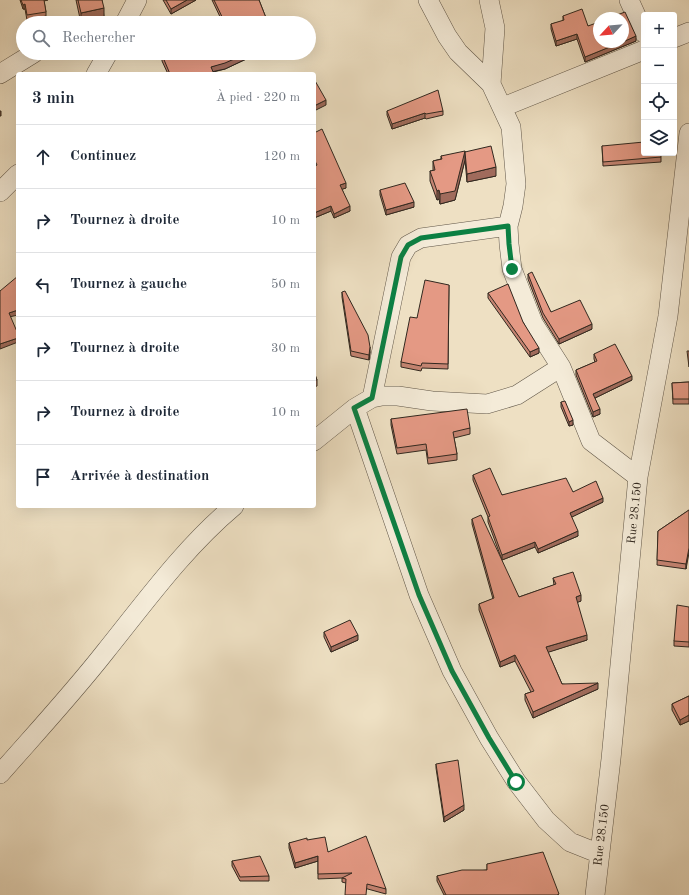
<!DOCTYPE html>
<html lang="fr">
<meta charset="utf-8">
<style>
:root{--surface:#fff;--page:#f6f6f7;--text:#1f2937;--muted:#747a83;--line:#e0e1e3}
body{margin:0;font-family:"Old Standard TT",serif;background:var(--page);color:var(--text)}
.controls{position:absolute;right:12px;top:12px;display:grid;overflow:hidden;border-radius:4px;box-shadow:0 4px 16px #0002}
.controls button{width:36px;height:36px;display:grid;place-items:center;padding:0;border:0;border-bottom:1px solid var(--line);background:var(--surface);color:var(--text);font:20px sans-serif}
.compass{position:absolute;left:593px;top:12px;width:36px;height:36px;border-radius:50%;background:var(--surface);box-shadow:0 4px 16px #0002;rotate:244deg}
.stop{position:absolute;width:12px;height:12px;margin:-9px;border:3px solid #0b8043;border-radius:50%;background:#fff}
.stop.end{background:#0b8043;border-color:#fff;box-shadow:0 1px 4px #0008}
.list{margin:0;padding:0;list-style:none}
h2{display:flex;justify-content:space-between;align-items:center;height:52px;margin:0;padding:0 16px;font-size:17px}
h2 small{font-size:13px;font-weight:400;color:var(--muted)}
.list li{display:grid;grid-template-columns:26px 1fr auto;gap:12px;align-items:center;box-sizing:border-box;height:64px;padding:0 16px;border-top:1px solid var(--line)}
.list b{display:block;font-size:15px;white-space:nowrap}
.list em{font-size:13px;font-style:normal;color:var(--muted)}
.icon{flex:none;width:22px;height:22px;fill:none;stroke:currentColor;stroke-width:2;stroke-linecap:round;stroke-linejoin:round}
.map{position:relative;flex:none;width:689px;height:895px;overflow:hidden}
.search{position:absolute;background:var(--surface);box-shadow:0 4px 16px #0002;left:16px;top:16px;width:300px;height:44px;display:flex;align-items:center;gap:10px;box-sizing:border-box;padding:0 14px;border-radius:22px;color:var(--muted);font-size:15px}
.panel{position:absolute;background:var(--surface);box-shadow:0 4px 16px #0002;left:16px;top:72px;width:300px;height:436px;border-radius:4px}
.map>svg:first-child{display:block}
</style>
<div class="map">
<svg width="689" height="895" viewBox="0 0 689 895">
<rect width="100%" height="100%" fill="#eee0c3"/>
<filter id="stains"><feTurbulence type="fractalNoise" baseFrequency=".005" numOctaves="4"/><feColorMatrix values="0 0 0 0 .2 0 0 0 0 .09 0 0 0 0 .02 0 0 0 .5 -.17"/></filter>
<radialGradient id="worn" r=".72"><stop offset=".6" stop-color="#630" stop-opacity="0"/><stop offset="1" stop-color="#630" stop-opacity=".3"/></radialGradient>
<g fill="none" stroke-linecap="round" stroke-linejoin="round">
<defs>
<path id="minor" d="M428,0L447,36L458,52L491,84L511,127L516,184L513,206L508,226L509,244L512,269L533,323L561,367L591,441L638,477
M489,0L495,28L491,84
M629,0L644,33
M125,23L137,0
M674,38L689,32
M0,74L34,53
M96,74L108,53
M503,107L644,50
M0,192L18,174
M372,398L401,257L408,245L421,238L508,226
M355,408L419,595L452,671L489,738L516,781L546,820L570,842L600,854
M314,441L355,408L372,398L382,396H398L432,401L487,404L517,395L561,367
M0,774C35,734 72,694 105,652C146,601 184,548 234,506
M595,895L611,759L638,477L668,316L689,133"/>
</defs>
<use href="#minor" stroke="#605648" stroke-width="20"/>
<use href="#minor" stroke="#f4ebd8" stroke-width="19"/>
</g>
<path fill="#c48472" stroke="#31281f" d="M20,0H48L44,1L46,12V16L27,20L25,9H23Z
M76,0H102L104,17L81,23Z
M163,0H196L171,14Z
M212,0H259L268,23H223Z
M563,16L588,26L636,41L585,62L577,39L556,46L551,29V24L563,21Z
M169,53H259L225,69L213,72L214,74H168L162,61V55Z
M387,111H443V115L426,119L425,118L392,129L387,115Z
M314,133L346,188L342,189L350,211L334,218L331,211L314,218V167L315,166L314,164Z
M602,146L661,157V162L603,166Z
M465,152L496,176L467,182L465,160Z
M441,156L465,160L455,200L440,204L439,199L437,200L430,181V171H433V161L441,159Z
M380,190L414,207L386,215L380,195Z
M528,274L551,312L592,329L559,344L543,318L528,279Z
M449,285L448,369L422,368L421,371L401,367V362L417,318Z
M342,292L370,352L369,360L351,356L342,297Z
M488,293L523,322L539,353L530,357L488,298Z
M594,354L632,380L595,398L600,414L593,417L576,375V370L595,362L594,359Z
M314,372L317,380V386L314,387Z
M689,382V404H673L672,383Z
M561,402L573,425L569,426L561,407Z
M391,419L470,428V434L454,438L457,454V460L428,464L426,450L397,454L391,425Z
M473,475L502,495L573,492L603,502L571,517L578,536L538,553L535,547L502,560L488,522V517L473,480Z
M689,510L686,569L657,565L658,531Z
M472,519L519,597L554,585L553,578L581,601L577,602L587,640L548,652L562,684L598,689L533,718L525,700V694L531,692L515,661L500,667L479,610V604L493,599L472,524Z
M689,607V647L674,646V641Z
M324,632L358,640L331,652L324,637Z
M689,696V721L680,725L672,710V704Z
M436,764L464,810L444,822L436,768Z
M307,840L328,852L386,889V894L342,882V878L318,879V861L295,868L289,848V843Z
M232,861L269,876V881H240L232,866Z
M487,864L559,895H444L437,881V876L487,870Z"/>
<path fill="#a06b5c" stroke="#31281f" d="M187,0H196L171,14V9Z
M25,4V9H23V5Z
M104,8V17L81,23V13Z
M577,34V39L556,46V41Z
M636,36V41L585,62V57Z
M248,53H259L225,69L211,72V67Z
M326,100V105L314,111V106Z
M0,111H1V116H0Z
M425,113V118L392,129V124Z
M465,151V160L455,200L440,204V194Z
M496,167V176L467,182V174Z
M346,183V188L340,190V185Z
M439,190V199L437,200V191Z
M414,202V207L386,215V210Z
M331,206V211L314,218V213Z
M350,206V211L334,218V214Z
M18,310V315L9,317V313Z
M592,324V329L559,344V339Z
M18,338V342L0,349V344Z
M370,347V352L369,360V355Z
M539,348V353L530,357V352Z
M632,376V380L593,399V394Z
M600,409V414L593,417V412Z
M573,420V425L569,426V422Z
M603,498V502L570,518V513Z
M578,531V536L538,553V549Z
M535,542V547L502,560V555Z
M689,548V553L686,569V564Z
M581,595V601L576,603V597Z
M358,635V640L331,652V647Z
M587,635V640L546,653V647Z
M515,655V661L500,667V662Z
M598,683V689L533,718V712Z
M689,715V721L680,725V720Z
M464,805V810L444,822V817Z
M318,856V861L295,868V863Z"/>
<path fill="#e49984" stroke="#31281f" d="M21,0H44L46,12L27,15L25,4L23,5Z
M78,0H102L104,8L81,13Z
M166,0H187L171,9Z
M214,0H259L268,23H225Z
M582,9L588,26L599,22V42H622L585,57L577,34L556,41L551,24L564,20L563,16Z
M625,12L636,36L623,42V18H609Z
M169,53H248L225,63L211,67L214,74H170L162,55Z
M314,79L326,100L314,106Z
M438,90L443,111L426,114L425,113L392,124L387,111Z
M322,129L346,183L340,185L350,206L334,214L331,206L314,213V167L317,165L314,159V133Z
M644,142V153H661V157L603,162L602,146Z
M491,146L496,167L467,174L465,152Z
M465,151L455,191L440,194L439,190L437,191L430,171L435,170L433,161L442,159L441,156Z
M405,183L414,202L386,210L380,190Z
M532,272L551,312L580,300L592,324L559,339L543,313L528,274Z
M18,276V310L9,313L18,334V338L0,344V291Z
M425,280L449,285L448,364L422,363L421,366L401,362L410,317L417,318Z
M508,284L523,322L539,348L530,352L488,293Z
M345,291L368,335L370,347L369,355L351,351L342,292Z
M615,344L632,376L593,394L600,409L593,412L576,370L597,361L594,354Z
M687,351H689V367Z
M314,372L317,380H314Z
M689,382V399H673L672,383Z
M565,401L573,420L569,422L561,402Z
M467,409L470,428L453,432L457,454L428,458L426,444L397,448L391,419Z
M490,468L502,495L566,478L573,492L596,481L603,498L570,513L578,531L538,549L535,542L502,555L488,517L490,516L473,475Z
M689,510V548L686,564L657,560L658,531Z
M481,515L519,597L556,584L553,578L573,572L581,595L576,597L587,635L546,647L562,684L598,683L533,712L525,694L534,691L515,655L500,662L479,604L494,598L472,519Z
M677,605L689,607V642L674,641Z
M350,620L358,635L331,647L324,632Z
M689,696V715L680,720L672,704Z
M458,760L464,805L444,817L436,764Z
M366,836L386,889L367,884L366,895H345L346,879L342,878L352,873L318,874V856L295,863L289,843L307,838V840L325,837L328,852Z
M543,852L559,894L557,895H446L437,876L462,870H487V864Z
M260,856L269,876L240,877L232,861Z"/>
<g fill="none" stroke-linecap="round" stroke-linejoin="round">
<path stroke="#0b8043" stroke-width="5" d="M512,269L509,244L508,226L421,238L408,245L401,257L372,398L354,408L419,595L452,671L489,738L516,782"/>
</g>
<g text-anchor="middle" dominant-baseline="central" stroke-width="3" stroke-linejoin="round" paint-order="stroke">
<g font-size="12" fill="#31281f" stroke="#f4ebd8">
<text transform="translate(635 513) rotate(-84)">Rue 28.150</text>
<text transform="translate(602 835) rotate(-83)">Rue 28.150</text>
</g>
</g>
<rect width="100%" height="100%" filter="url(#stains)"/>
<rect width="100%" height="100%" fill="url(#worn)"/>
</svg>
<div class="controls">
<button>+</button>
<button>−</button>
<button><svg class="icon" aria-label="locate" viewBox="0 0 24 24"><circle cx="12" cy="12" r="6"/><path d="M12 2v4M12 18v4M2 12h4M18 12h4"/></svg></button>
<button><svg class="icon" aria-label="layers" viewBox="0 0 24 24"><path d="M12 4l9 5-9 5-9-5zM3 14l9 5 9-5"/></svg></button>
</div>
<svg class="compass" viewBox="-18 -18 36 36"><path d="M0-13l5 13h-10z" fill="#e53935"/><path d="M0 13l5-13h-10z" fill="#747a83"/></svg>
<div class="stop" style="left:516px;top:782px"></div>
<div class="stop end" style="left:512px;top:269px"></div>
<div class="search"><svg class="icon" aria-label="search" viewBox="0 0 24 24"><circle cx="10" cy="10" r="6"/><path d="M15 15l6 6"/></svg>Rechercher</div>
<section class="panel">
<h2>3 min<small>À pied · 220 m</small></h2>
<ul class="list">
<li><svg class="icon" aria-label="ahead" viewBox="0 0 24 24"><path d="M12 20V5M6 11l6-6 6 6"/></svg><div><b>Continuez</b></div><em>120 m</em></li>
<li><svg class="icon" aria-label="right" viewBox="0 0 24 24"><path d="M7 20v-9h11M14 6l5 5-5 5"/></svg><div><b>Tournez à droite</b></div><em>10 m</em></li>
<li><svg class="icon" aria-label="left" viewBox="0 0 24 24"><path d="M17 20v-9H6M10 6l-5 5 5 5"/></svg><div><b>Tournez à gauche</b></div><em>50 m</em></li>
<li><svg class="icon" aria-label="right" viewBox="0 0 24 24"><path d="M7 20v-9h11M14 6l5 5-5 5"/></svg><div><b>Tournez à droite</b></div><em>30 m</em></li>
<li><svg class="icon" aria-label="right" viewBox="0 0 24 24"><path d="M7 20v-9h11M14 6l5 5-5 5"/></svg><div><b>Tournez à droite</b></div><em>10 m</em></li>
<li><svg class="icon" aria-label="arrive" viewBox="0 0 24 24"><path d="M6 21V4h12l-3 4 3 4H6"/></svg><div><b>Arrivée à destination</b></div></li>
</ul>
</section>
</div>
